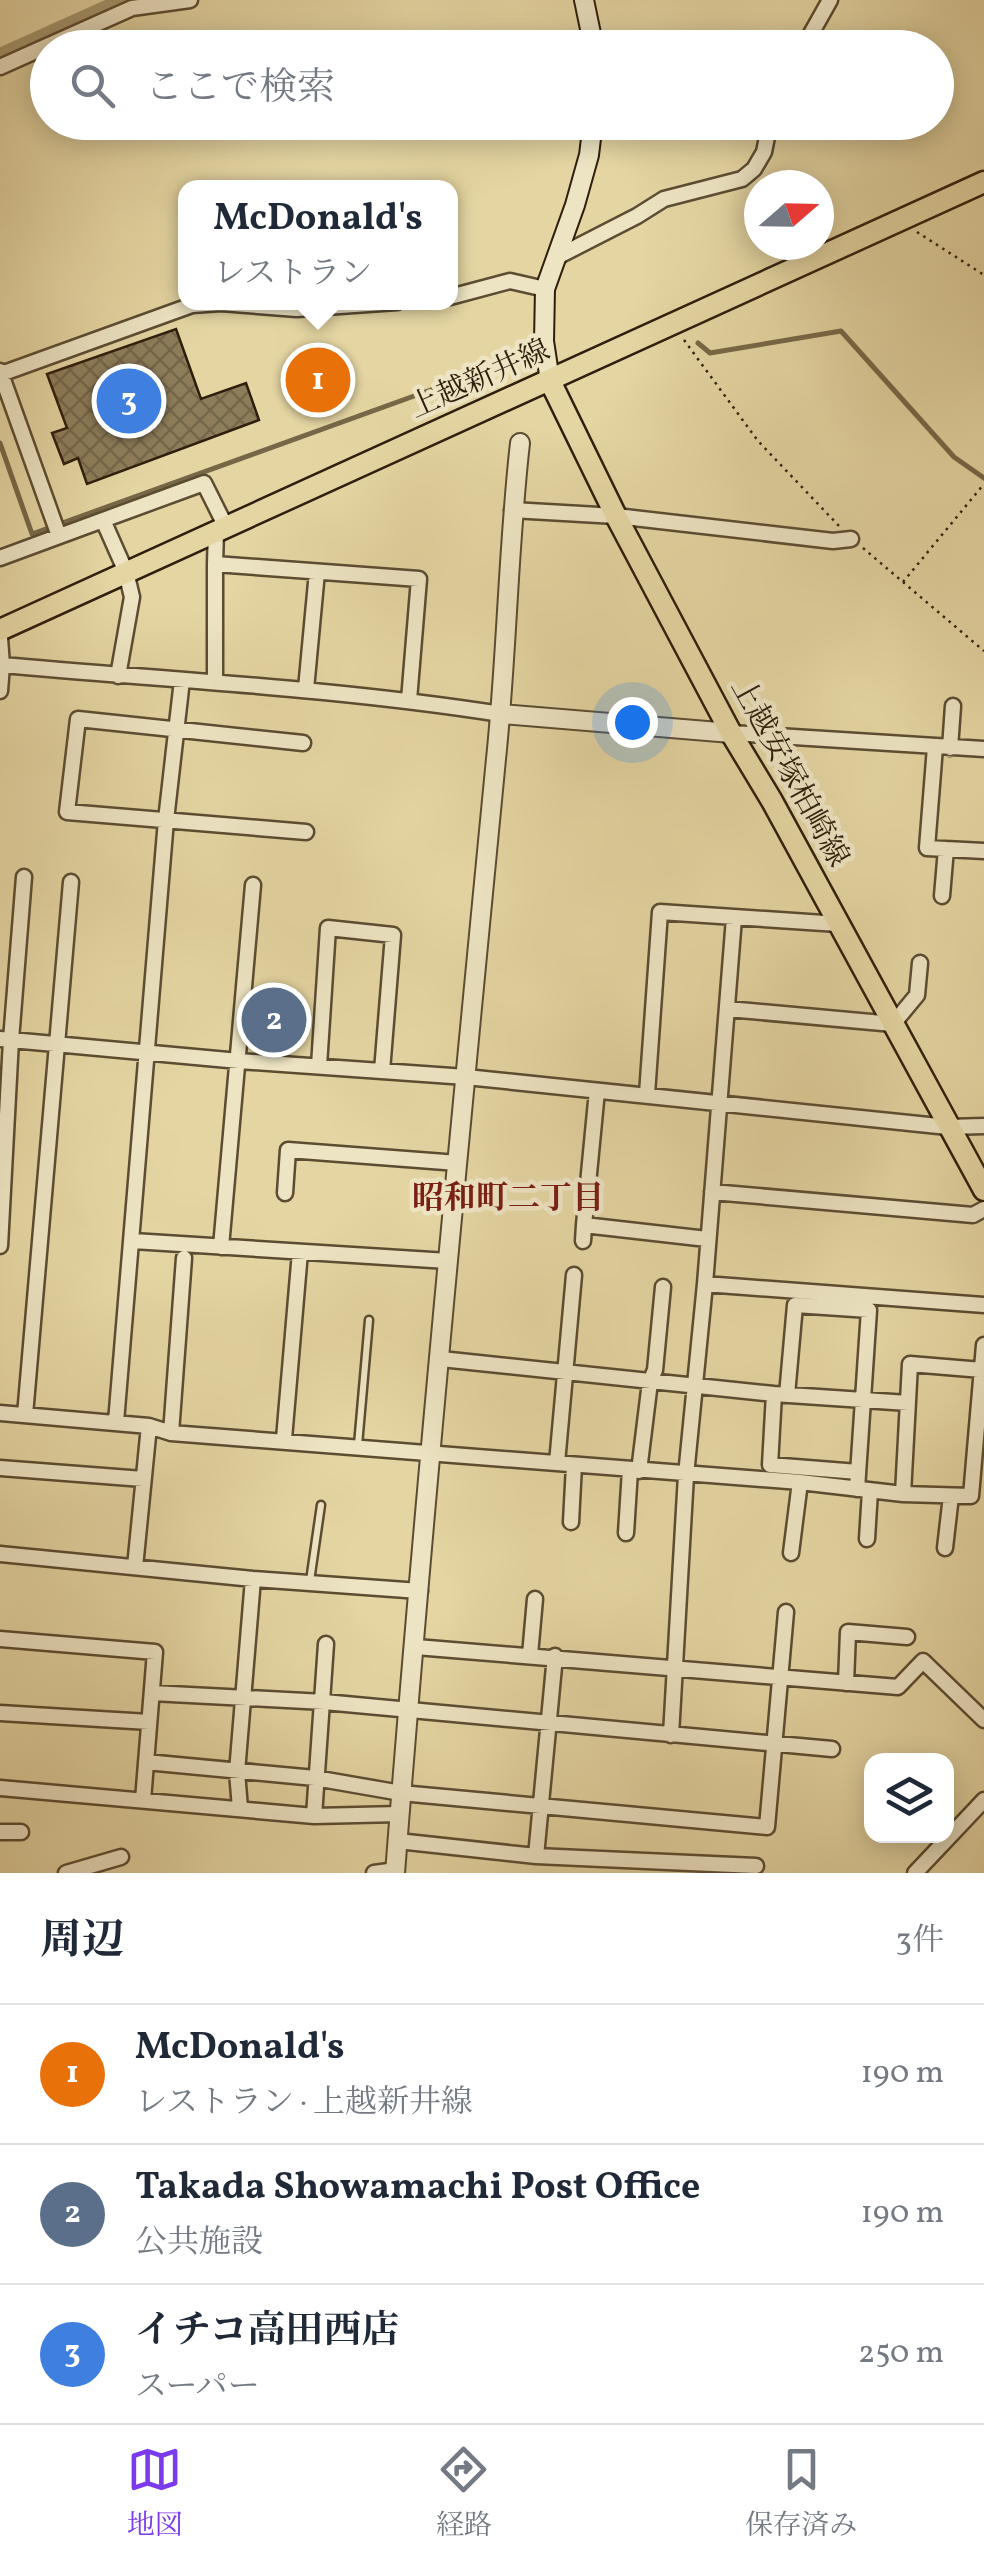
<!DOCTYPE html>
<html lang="ja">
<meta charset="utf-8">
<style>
:root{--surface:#fff;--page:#f2f2f3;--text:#1f2937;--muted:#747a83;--line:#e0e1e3;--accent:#7c3aed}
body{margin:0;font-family:Vollkorn,"Noto Serif JP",serif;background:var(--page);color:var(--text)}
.controls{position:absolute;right:30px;bottom:30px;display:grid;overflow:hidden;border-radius:20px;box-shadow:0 5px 25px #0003}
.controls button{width:90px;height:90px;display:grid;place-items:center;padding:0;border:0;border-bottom:2px solid var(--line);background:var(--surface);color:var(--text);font:50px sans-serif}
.compass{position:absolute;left:744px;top:170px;width:90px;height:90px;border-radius:50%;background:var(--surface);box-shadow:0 5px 25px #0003;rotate:70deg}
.you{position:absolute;left:632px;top:722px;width:35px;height:35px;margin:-25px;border:8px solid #fff;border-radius:50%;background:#1a73e8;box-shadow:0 0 0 15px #1a73e833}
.badge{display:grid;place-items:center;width:65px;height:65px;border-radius:50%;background:var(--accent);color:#fff;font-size:32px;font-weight:700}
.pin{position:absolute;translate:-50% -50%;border:5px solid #fff;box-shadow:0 2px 10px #0006}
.popup{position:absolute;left:178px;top:180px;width:280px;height:130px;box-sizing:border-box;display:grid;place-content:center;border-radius:20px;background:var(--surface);filter:drop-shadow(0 2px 8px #0005);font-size:32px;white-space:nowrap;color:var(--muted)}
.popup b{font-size:38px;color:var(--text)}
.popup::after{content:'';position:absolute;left:50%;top:100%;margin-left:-20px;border:20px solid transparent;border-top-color:var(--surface)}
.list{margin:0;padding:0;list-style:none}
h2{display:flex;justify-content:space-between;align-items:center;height:130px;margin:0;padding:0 40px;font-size:42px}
h2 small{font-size:32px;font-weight:400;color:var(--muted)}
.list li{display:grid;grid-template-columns:65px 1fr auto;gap:30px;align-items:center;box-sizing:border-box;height:140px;padding:0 40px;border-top:2px solid var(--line)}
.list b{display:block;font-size:38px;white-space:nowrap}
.list p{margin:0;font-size:32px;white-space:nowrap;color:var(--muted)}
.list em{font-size:32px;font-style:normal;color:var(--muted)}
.icon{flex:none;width:55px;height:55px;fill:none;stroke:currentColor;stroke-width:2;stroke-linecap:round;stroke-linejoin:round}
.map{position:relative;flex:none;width:984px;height:1873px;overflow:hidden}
.search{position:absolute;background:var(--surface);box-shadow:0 5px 25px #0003;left:30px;right:30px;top:30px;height:110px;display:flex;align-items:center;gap:25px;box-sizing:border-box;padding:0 35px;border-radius:55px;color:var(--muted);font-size:38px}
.sheet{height:550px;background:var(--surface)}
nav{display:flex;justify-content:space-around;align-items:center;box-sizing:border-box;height:140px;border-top:2px solid var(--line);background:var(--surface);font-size:28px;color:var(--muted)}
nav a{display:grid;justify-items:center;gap:5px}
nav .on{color:var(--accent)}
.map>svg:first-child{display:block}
</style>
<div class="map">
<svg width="984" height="1873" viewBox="0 0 984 1873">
<defs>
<pattern id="building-cross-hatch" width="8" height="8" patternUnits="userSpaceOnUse" patternTransform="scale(2.5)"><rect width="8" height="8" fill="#8d7d5a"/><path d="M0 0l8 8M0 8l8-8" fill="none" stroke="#746649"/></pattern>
</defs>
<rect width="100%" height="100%" fill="#e4d5a2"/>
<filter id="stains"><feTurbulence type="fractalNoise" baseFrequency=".002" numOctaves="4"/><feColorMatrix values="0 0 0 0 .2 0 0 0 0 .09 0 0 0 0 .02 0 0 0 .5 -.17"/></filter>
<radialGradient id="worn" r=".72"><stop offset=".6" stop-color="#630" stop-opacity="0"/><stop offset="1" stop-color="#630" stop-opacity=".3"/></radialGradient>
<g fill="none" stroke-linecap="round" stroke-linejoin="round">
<path stroke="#766747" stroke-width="5" d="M698,343L710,353L841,331L954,457L984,478
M0,443L32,534L486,370"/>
<path stroke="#a6976f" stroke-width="18" d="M0,57L127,0"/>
</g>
<path fill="url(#building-cross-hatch)" stroke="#2f1e0c" stroke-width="2.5" d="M176,329L201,399L246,383L259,420L87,484L78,458L64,464L52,433L67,428L47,374Z
M322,347L342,403L315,413L295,357Z"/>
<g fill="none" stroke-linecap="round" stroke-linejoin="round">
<defs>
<path id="service" d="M358,1445L369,1320
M310,1581L321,1505"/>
<path id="minor" d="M803,48L830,0
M0,67L132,8L190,0
M555,258L637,216L664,199L742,179L754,169L764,152L770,122
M450,297L510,281L545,289
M0,371L59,536
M1,374L192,305L221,303L297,309L397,302
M512,510L616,516L833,541L851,539
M103,520L204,483L226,527
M216,531L215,564L419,579L409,700
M0,558L103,520L126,572L132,597L118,676
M0,638L2,665C169,680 335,688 501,714
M215,682V564
M306,689L317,572
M0,691L2,665
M731,733L984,749
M303,743L78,719L67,812L306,832
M935,747L927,848L984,851
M950,748L953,706
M942,896L946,849
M728,1009L893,1024L917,995L920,963
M0,1039L239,1061L466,1077L948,1127L984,1126
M319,1066L328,928L393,935L382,1071
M597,1091L584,1225L707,1239
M647,1094L660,912L838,924
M712,1192L973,1215L984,1209
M285,1193L288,1150L458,1163
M133,1241L448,1261
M583,1241L584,1225
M0,1246L11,1040L24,877
M221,1247L253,885
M705,1284L984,1305
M441,1359L774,1394L908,1403
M774,1394L770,1465L858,1472
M787,1395L795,1305L869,1310L857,1489
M0,1413L149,1426L171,1433L800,1482L903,1494L971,1496L984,1345
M25,1415L71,882
M116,1422L166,820L182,680
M171,1433L184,1258
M284,1439L300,1252
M557,1463L574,1275
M0,1468L143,1479
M639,1471L650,1382L655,1370L663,1287
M903,1494L910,1364L982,1370
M571,1522L574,1465
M626,1533L630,1470
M867,1539L870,1491
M945,1548L951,1496
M791,1553L800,1482
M0,1554L253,1579L420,1591
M135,1567L149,1426
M0,1639L155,1652L143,1800
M416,1647L898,1687L923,1661L984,1720
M530,1655L535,1599
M846,1683L848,1632L907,1637
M152,1693L324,1702L832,1749
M0,1713L149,1722
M671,1735L686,1475L705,1284L734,918
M146,1762L315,1778L401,1793L767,1827L786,1612
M0,1788L314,1816L400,1814
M240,1808L237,1772L253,1579
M314,1816L326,1644
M0,1832H21
M398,1841L536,1856L756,1866
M536,1856L555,1656
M66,1873L121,1857
M374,1873L396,1870
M915,1873L984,1800"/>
<path id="tertiary" d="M501,714L731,733
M395,1873C424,1501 460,1130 496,759C507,654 508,548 520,443"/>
<path id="secondary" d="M584,0L594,48
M550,381L544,341L545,289L575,205L589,155L593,122"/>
<path id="primary" d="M550,381L616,516L731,733L772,801L984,1190
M0,630L984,182"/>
</defs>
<use href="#service" stroke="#5c4c32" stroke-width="11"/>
<use href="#minor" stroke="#5c4c32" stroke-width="19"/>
<use href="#tertiary" stroke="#5c4c32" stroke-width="22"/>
<use href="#secondary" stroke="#2f1e0c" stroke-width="22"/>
<use href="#primary" stroke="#2f1e0c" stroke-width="25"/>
<path stroke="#2f1e0c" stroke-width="2.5" stroke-dasharray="2.5 5" stroke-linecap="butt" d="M917,232L984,275
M684,340L758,441L839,526
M863,548L984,651
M903,582L984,484"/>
<use href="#service" stroke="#ede4c3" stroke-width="6"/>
<use href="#minor" stroke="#ede4c3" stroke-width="14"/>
<use href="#tertiary" stroke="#ede4c3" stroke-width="18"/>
<use href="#secondary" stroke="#ede4c3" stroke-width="18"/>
<use href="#primary" stroke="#e4d5a2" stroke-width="20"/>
</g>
<g text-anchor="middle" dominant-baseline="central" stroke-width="9" stroke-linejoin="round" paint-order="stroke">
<g font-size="30" fill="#2f1e0c" stroke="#ede4c3">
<text transform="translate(480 380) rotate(-24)">上越新井線</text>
<text transform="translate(789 773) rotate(61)">上越安塚柏崎線</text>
</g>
<g font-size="32" font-weight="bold" fill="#7a1f14" stroke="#ede4c3">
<text x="508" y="1200">昭和町二丁目</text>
</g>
</g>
<rect width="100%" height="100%" filter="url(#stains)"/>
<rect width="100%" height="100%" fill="url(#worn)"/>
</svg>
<div class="controls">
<button><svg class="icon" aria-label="layers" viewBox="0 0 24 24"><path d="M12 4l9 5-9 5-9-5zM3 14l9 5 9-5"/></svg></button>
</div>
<svg class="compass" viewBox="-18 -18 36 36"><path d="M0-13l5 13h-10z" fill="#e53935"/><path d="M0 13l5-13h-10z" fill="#747a83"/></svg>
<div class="you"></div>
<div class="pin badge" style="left:318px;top:380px;background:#e8710a">1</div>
<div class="popup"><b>McDonald's</b>レストラン</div>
<div class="pin badge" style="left:274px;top:1020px;background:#5c6f8a">2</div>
<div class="pin badge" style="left:129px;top:401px;background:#3f7fe0">3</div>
<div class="search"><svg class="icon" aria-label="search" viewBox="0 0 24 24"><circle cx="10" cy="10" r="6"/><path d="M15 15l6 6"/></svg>ここで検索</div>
</div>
<section class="sheet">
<h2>周辺<small>3件</small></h2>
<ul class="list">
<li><span class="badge" style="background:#e8710a">1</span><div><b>McDonald's</b><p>レストラン · 上越新井線</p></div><em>190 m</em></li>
<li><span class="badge" style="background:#5c6f8a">2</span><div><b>Takada Showamachi Post Office</b><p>公共施設</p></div><em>190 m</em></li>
<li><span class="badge" style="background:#3f7fe0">3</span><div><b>イチコ高田西店</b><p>スーパー</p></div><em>250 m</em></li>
</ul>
</section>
<nav>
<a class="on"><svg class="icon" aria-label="map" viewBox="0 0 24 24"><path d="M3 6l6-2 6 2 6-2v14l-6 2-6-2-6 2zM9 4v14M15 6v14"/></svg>地図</a>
<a><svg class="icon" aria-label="directions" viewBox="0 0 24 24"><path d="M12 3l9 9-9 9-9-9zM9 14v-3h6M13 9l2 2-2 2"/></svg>経路</a>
<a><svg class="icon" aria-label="saved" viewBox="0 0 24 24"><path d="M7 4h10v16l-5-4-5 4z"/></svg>保存済み</a>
</nav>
